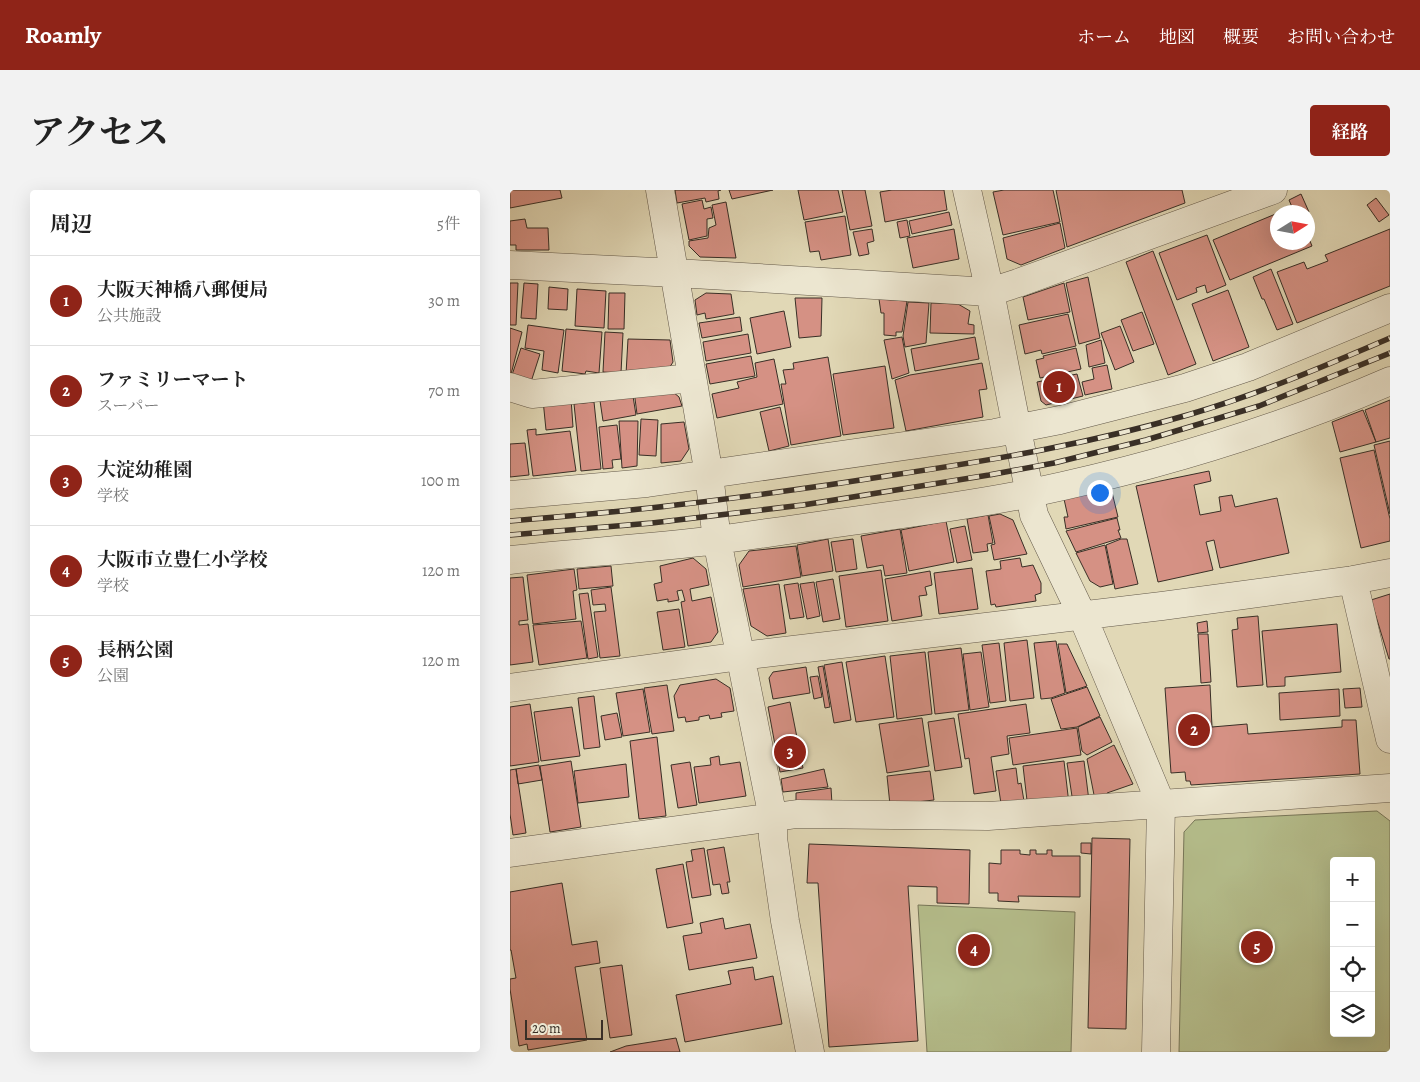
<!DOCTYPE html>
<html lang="ja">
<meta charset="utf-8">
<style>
:root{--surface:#fff;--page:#f2f2f2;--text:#222;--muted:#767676;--line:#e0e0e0;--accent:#8f2418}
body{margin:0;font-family:Alegreya,"Noto Serif JP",serif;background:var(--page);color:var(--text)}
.controls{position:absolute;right:15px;bottom:15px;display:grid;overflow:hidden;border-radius:5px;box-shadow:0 5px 20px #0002}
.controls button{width:45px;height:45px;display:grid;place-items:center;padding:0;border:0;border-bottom:1px solid var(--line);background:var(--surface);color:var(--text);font:25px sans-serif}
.compass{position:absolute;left:760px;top:15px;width:45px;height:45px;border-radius:50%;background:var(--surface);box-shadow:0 5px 20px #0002;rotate:79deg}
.scale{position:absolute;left:15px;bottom:12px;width:78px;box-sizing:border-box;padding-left:5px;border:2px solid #392f26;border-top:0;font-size:14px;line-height:18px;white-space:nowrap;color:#392f26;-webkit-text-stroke:4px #ece6d0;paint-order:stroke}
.you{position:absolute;left:589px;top:302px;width:18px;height:18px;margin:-12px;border:4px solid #fff;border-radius:50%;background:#1a73e8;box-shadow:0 0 0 8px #1a73e833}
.badge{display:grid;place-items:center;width:32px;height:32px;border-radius:50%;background:var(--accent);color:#fff;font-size:16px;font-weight:700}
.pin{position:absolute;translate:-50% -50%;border:2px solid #fff;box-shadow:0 1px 5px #0006}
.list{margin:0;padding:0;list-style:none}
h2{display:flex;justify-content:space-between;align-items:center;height:65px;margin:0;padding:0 20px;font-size:21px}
h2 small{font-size:16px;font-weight:400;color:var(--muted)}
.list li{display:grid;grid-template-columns:32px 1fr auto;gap:15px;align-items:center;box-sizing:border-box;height:90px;padding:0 20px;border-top:1px solid var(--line)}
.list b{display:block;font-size:19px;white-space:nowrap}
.list p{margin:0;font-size:16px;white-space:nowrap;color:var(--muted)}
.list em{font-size:16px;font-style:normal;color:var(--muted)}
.icon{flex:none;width:28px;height:28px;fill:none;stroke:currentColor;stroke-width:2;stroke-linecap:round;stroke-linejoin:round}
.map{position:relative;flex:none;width:880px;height:862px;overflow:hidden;border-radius:5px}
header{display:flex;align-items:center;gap:30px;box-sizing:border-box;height:70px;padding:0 25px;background:var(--accent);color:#fff}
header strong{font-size:24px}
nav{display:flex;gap:28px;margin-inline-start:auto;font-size:18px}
.intro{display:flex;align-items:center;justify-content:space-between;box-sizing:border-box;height:120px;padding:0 30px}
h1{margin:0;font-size:35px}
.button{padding:12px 22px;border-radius:5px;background:var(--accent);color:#fff;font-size:18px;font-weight:700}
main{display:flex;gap:30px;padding:0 30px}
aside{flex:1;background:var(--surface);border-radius:5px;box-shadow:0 5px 20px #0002}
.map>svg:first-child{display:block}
</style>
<header>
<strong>Roamly</strong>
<nav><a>ホーム</a><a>地図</a><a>概要</a><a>お問い合わせ</a></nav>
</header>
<div class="intro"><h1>アクセス</h1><a class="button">経路</a></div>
<main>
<aside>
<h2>周辺<small>5件</small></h2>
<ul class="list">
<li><span class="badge">1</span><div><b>大阪天神橋八郵便局</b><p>公共施設</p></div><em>30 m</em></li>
<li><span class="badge">2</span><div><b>ファミリーマート</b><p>スーパー</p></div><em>70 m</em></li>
<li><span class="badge">3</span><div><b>大淀幼稚園</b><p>学校</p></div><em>100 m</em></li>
<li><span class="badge">4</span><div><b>大阪市立豊仁小学校</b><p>学校</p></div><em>120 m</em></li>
<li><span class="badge">5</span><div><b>長柄公園</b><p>公園</p></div><em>120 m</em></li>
</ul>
</aside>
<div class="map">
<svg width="880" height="862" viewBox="0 0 880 862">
<rect width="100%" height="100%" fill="#e1d8b6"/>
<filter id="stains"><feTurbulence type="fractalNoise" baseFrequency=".004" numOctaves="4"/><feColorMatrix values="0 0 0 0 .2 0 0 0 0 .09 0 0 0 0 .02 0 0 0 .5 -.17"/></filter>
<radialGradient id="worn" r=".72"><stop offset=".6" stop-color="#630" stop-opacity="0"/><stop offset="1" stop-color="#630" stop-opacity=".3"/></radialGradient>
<path fill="#b5be8c" stroke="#777659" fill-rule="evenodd" d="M867,621L880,631V862H669L674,642L685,630ZM824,671H861V843H824Z
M408,715L565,722L561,862H417Z"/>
<path fill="#d59184" stroke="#392f26" d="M0,0H50L52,8L0,18Z
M165,0H211L208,1L209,9L196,12L195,8L167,13Z
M219,0H263L222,9Z
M288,0H328L333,22L294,30Z
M332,0H355L362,36L340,40Z
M382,0H434L437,20L375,32L370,2Z
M494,0H543L550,32L493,45L483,2Z
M546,0H672L675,13L557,57Z
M791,4L799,22H769L782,17L779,10Z
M866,8L879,25L869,32L857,15Z
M192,10L194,19L201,17L203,28L197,29V46L179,50L172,14Z
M216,12L226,68L190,67L179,56V51L198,48L199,38L206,35L202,15Z
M439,22L442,35L402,44L399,31Z
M768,23V52H798V46L802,56L720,90L703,50Z
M335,26L341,65L311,70L309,61L300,62L295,32Z
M15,29L17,38H38L39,60H6V55H0V31Z
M397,30L400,46L390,48L387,32Z
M550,33L555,58L511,75L497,69L493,48Z
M362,39L364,51L357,53L359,64L349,66L343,42Z
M444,39L449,69L403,78L397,48Z
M880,39V96L787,133L767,82L794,72L797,79L818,71L815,65Z
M697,45L716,95L697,103L695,95L686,98L687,102L667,110L649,63Z
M643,61L686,174L658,185L616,72Z
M761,79L783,134L767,140L754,109H752L743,87Z
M578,87L590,148L569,154L556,93Z
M0,93H8L6,135H0Z
M14,93L28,94L26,129L11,128Z
M554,93L560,122L518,130L513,107Z
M39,97L58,99L57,120L38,119Z
M67,99L96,101L94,138L65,136Z
M718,100L739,157L703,171L682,114Z
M99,103H115L114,139H98Z
M196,103L221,104L224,124L196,129L195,123L187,125L185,110Z
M285,108H312L311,146L289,148Z
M369,109L397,111L392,142H386V146L374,145V123H371Z
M398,112L419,113L416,153L395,157L393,146Z
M421,113L448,114L460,121L458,134L464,135V144L420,143Z
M274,121L281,157L247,164L240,128Z
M632,122L644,154L623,161L611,130Z
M558,124L566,156L532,164L531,160L515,164L509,135Z
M230,127L232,141L192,148L189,133Z
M18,135L54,140L48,183L32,180L34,161L15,158Z
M610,136L624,172L605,180L591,143Z
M0,138L12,142L0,188Z
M56,139L92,142L89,183L76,181L75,184L52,181Z
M95,142L113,143L111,183L93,182Z
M238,144L241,163L196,171L193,152Z
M392,147L399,183L382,189L374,150Z
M465,147L469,169L405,181L401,159Z
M118,149L160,150L163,172L158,180L116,184Z
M591,150L595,173L579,177L576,155Z
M11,158L30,164L20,195L1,188Z
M566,158L571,179L530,188L526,170L534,168L533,166Z
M241,166L245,186L200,194L196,174Z
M318,167L331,246L281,255L271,194H276L273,180L284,179L283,173Z
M264,169L273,214L207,228L202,204L229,198L227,192L247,187L245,173Z
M472,173L477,199L469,200L473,227L396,241L385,190L400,185Z
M597,175L602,199L575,205L572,192L584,189L582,178Z
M375,176L384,238L333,245L323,184Z
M567,184L573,206L536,215L531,211L527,192Z
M157,197L169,207L172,216L127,224L124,201Z
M122,200L126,225L93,231L89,204Z
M61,208L63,237L36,240L33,210Z
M880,210V248L866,252L855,220Z
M84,212L91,279L71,281L64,214Z
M270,217L279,256L259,261L250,222Z
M853,220L866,252L830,262L822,232Z
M131,229L148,230L146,266L129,265Z
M109,231H128L127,276L112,278Z
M174,232L179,259L171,271L151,273V234Z
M107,235L111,269L102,270L103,278L93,279L89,237Z
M26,239V245L60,241L66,281L23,286L17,240Z
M880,251V324L864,255Z
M15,253L19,285L0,287V254Z
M864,260L880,329V351L851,358L830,268Z
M699,281L701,291L684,295L690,325L711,321L709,307L722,305L725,317L767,308L779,363L710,378L704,350L696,352L703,380L648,392L626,296Z
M601,298L608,327L556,339L554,327H558L554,309Z
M490,324L503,330L517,364L484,370L481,355L485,354L479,326Z
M478,325L483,353L477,354L478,361L463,363L457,329Z
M607,328L610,340H608L611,348L566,362L556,341Z
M436,331L444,372L399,381L391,340Z
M455,336L462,370L447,373L440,339Z
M390,339L397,383L375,386L373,375L357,378L351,346Z
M318,349L323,381L292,386L287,355Z
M343,349L347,379L326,382L321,352Z
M611,349H617L628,394L605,399L596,355Z
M595,355L603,394L590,397L580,391L566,363Z
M286,356L291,387L233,397L229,375L239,361Z
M183,368L196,379L199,395L180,399L182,411L201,407L208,442L201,452L178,456L171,412L175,411L172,400L167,401L169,410L158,412V409L147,411L144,394L152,392L150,376Z
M510,368L512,377L523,375L531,393V403L525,405L526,411L486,417L485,414L481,415L476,381L491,379L490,371Z
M101,376L103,396L69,399L67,379Z
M462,378L468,419L429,424L424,383Z
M64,379L67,400L63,401L66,429L23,434L17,385Z
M371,380L378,431L336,437L329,386Z
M420,381L422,395L415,397L417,405L409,406L412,426L382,431L375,389Z
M13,387L18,430L9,431V435L18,434L23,472L0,475V388Z
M323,389L330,429L313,432L306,392Z
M304,392L310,426L297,429L290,394Z
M288,393L294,427L280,429L274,395Z
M269,394L276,443L257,446L241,436L233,399Z
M101,397L110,466L90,468L84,422L96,421L95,414L83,415L81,400Z
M78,403L88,467L78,469L69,404Z
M880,404V469H879L861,410Z
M169,419L175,457L153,460L147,422Z
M748,426L753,495L727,497L722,440L728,439L727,428Z
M71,431L77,468L29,475L23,435Z
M697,431L698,442L688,443L687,433Z
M827,434L831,482L775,487V496L757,497L752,441Z
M688,444H698L701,492L691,493Z
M517,450L524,508L500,511L494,453Z
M546,451L555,503L541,508L531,509L524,453Z
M489,453L496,511L480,513L472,455Z
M548,454H557L577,496L556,503Z
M451,458L459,520L425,524L418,462Z
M415,462L422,524L387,529L380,466Z
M471,462L479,517L460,520L453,464Z
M375,466L384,527L346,532L336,472Z
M332,472L341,530L324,533L314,475Z
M313,476L320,517L315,518L308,477Z
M296,477L300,503L263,509L259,488L263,482Z
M308,486L312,507L304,509L300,487Z
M206,489L220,498L224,521L211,523L212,527L200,529L199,525L189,527V530L176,532L175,527L168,528L164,506L170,495Z
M157,495L164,541L142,544L134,498Z
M700,495L702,537L737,534L738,544L832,537V530H846L850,584L681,595L680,591H676L675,582L661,583L655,498Z
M577,497L590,526L567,537L551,539L541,509Z
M850,498L852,517L835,518L833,499Z
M133,499L140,542L113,546L106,503Z
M829,499L830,526L770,530L769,503Z
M84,506L90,557L74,559L68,508Z
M280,512L293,578L270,582L258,517Z
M20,514L29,572L0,576V517Z
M516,514L520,543L497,546L499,564L481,567L486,601L464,604L459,568L455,569L448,524Z
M62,517L70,566L31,571L24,522Z
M107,523L112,547L95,550L91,526Z
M590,527L602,552L577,565L572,561L568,537Z
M412,528L419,576L377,583L369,534Z
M444,528L452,577L425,581L418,532Z
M567,538L571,565L503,575L499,548Z
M147,547L156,626L129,629L120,551Z
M604,555L623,594L597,603L598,607L585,610L577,569Z
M209,566L210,575L230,572L236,606L189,613L184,577L201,575L200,568Z
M61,571L71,637L40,642L30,576Z
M554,571L559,614L518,619L513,576Z
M574,571L579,611L563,613L557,573Z
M180,572L187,615L168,618L161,575Z
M116,574L119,607L68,613L64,581Z
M29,575L32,590L8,594L6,579Z
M506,578L508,594L511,593L515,617L492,620L486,581Z
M6,579L16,643L3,645L0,624V580Z
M314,579L318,597L273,602L271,589Z
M420,581L424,610L380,615L377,586Z
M321,598L322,614L286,615V603Z
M582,648L620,649L616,839L578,838Z
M571,653H581V664L571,663Z
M299,654L460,660L459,714L427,713V697L398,696L408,851L319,857L308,693H297Z
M214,657L220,692H217L219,703L212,704L210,694L203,695L197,660Z
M194,658L201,705L182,708L176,672L183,671L181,660Z
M491,660H510V664L520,665V660H526V664H537V660H542V666H570V707L508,706L509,712L488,711V703H479V673L491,674Z
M173,674L183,733L157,738L146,679Z
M52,693L62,755L87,751L90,773L65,777L77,850L18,860L17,854L9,856L0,799V789L6,788L1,760H0V702Z
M213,728L215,739L240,734L247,768L179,780L173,746L192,743L190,733Z
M112,775L122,845L100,848L90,778Z
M243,777L245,790L263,786L272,834L175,852L166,805L221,794L218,781Z
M166,848L170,862H100L116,856Z"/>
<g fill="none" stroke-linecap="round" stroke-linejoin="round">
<defs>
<path id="minor" d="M150,0L199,285L207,350L263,628V648L275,731L300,862
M457,0L480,102L524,325L572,425L651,614L646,862
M0,75L166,83L480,102L508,93L763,0
M0,197L22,204L182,188
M0,305L137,293L485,243L550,230L675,198L738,177L880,118
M0,370C69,363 139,358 208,350C253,344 297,337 342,331C402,323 462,315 521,303C644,277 765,241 880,191
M843,390L880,549
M0,498L231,466L652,416L843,390L880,383
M0,663L287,624L478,626L880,598"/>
</defs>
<use href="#minor" stroke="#63594a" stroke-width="29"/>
<use href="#minor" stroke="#ece6d0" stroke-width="28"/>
<defs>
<path id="rail" d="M0,331C47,327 94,323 140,318C221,309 302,298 383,285C484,270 583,253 681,224C749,204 815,176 880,148
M0,345L142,333L293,315L479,285L544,273L636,250L749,216L880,163"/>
</defs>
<use href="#rail" stroke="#392f26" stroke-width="5.5"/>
<use href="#rail" stroke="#ece6d0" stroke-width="4" stroke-dasharray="11" stroke-linecap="butt"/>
</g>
<rect width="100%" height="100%" filter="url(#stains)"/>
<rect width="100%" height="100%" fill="url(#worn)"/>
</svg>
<div class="controls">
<button>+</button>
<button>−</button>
<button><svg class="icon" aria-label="locate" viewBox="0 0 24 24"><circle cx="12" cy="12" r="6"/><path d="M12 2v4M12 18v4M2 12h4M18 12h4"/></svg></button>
<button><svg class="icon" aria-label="layers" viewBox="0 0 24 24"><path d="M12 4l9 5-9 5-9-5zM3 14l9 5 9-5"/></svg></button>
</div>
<svg class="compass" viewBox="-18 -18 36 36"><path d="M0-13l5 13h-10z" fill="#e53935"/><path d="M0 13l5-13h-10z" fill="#767676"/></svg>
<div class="scale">20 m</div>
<div class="you"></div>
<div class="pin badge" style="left:549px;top:197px">1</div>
<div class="pin badge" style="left:684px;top:540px">2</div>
<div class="pin badge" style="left:280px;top:562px">3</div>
<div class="pin badge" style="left:464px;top:760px">4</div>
<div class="pin badge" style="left:747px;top:757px">5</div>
</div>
</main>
